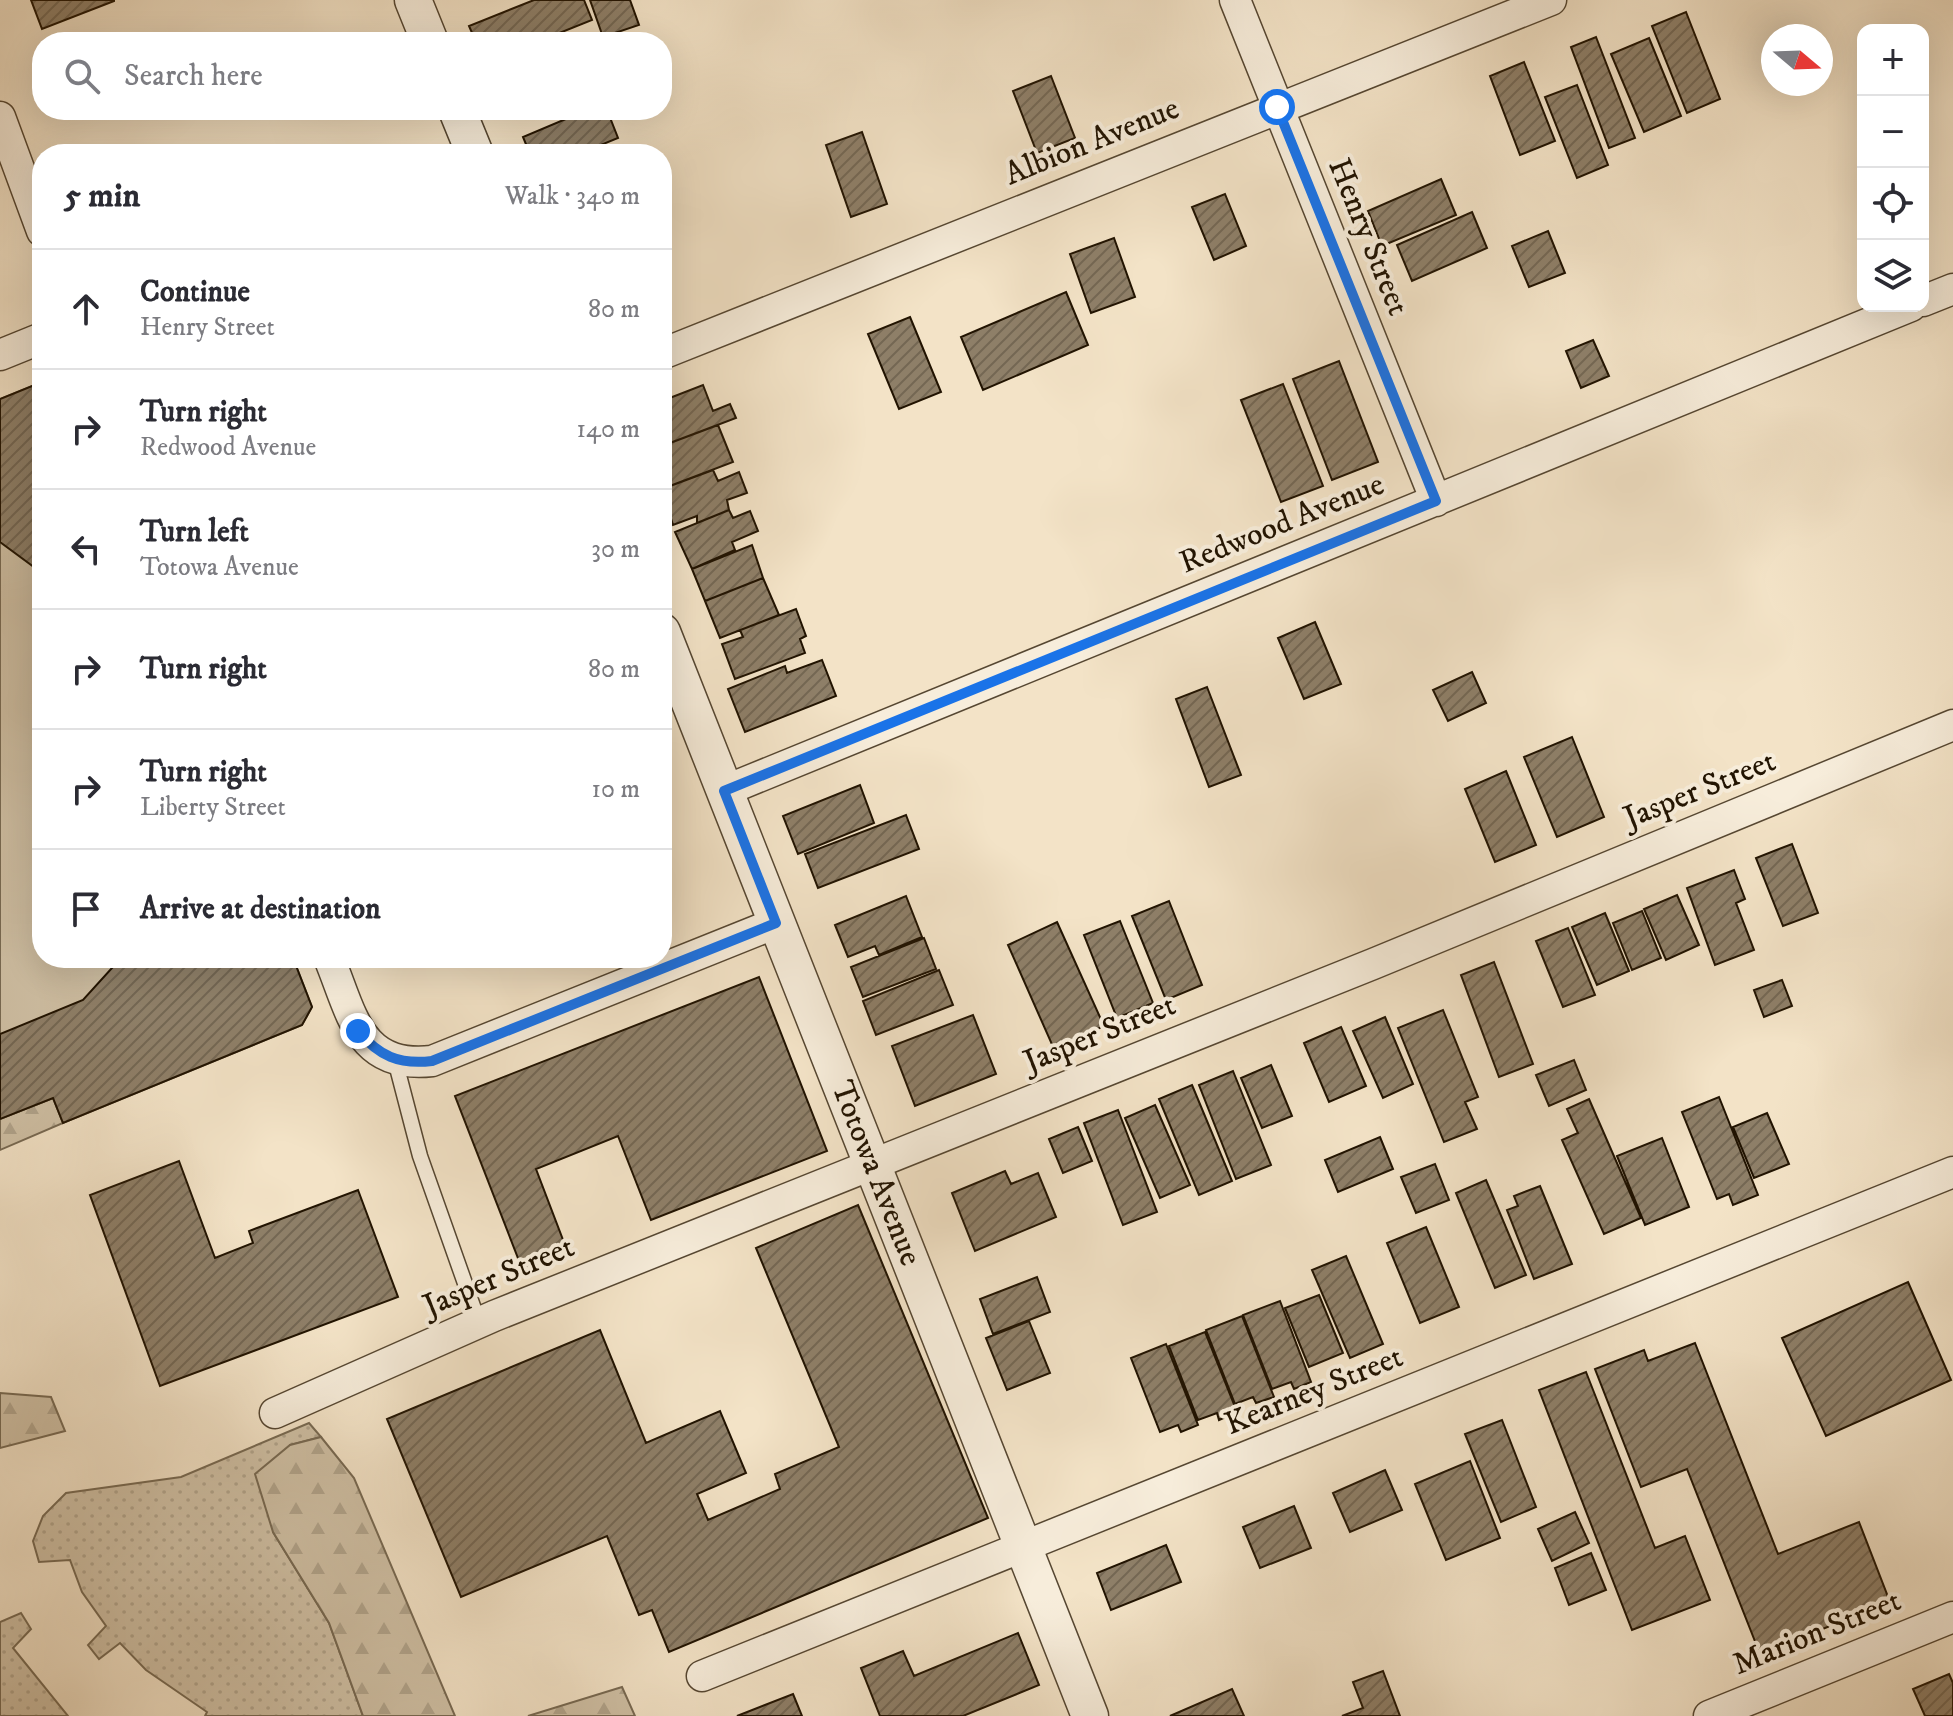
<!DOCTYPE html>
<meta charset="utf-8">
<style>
:root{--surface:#fff;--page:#f7f7f7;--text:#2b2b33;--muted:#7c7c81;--line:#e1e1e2}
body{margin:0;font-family:"IM FELL DW Pica",serif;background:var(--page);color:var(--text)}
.controls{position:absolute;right:24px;top:24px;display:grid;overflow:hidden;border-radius:16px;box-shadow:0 8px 32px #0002}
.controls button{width:72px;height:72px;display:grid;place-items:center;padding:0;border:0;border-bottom:2px solid var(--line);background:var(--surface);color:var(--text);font:40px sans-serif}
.compass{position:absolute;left:1761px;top:24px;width:72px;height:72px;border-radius:50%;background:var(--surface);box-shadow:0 8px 32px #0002;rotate:109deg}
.stop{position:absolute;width:24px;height:24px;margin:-18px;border:6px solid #1a73e8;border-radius:50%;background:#fff}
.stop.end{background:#1a73e8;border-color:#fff;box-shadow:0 2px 8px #0008}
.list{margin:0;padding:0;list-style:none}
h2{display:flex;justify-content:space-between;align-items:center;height:104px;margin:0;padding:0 32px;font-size:34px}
h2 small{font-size:26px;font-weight:400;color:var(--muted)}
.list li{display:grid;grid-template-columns:52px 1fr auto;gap:24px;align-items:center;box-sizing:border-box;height:120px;padding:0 32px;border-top:2px solid var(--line)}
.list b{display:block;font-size:30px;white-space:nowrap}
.list p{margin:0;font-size:26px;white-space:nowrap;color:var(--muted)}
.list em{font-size:26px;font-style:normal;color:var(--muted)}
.icon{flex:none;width:44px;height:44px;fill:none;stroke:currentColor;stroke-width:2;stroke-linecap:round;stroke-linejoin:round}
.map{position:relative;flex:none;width:1953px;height:1716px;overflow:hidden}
.search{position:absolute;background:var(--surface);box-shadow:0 8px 32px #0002;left:32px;top:32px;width:640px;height:88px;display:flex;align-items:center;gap:20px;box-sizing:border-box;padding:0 28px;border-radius:32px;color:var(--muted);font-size:30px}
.panel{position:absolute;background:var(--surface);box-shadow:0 8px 32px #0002;left:32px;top:144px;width:640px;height:824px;border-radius:32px}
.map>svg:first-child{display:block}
</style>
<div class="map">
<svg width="1953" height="1716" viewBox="0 0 1953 1716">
<defs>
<pattern id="grass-dots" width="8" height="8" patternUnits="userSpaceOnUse" patternTransform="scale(2)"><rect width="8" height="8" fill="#cfc0a5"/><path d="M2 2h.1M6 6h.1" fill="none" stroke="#b1a48c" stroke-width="1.8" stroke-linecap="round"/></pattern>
<pattern id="forest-firs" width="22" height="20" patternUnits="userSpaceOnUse" patternTransform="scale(2)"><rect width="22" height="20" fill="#cfc0a5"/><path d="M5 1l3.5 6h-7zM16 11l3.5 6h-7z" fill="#b1a48c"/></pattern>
<pattern id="building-hatch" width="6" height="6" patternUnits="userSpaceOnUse" patternTransform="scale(2)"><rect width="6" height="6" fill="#8e7f68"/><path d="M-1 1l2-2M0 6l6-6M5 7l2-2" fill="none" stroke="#746753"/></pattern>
</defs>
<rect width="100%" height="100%" fill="#f3e3c7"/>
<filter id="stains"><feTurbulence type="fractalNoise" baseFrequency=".0025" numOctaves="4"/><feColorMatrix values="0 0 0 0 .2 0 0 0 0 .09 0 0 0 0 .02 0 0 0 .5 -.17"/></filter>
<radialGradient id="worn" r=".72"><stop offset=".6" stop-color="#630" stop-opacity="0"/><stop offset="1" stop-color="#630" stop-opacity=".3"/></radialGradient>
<path fill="url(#grass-dots)" stroke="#786a53" stroke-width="2" d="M309,1423L321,1437L290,1445L273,1532L329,1623L363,1716H205L207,1712L146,1670L120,1643L99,1659L88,1645L106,1626L82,1592L70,1560L39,1562L33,1541L43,1516L66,1493L181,1477Z
M21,1613L31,1629L13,1648L68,1716H0V1622Z"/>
<path fill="url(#forest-firs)" stroke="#786a53" stroke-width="2" d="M53,1098L63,1123L0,1150V1119Z
M0,1393L51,1397L65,1431L0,1448Z
M321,1437L354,1478L455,1716H363L329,1623L273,1532L255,1474L290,1445Z
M622,1687L635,1716H528Z"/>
<path fill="#cfc0a5" stroke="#786a53" stroke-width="2" d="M42,382V958H293L312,1007L302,1025L63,1123L53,1098L0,1119V399Z"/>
<path fill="url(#building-hatch)" stroke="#211301" stroke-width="2" d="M31,0H114V1L42,29Z
M534,0H584L592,20L537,42H476L469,26Z
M590,0H630L639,25L603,37Z
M1686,12L1720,99L1687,113L1652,26Z
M1596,37L1635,138L1609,148L1571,47Z
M1649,38L1681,116L1644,132L1611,54Z
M1524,62L1555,141L1520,155L1490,76Z
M1051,76L1075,138L1037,153L1013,91Z
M1577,85L1608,165L1577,178L1545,97Z
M587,110H607L618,138L579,154H530L523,137Z
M862,132L887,204L851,217L826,145Z
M1441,179L1456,215L1382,246L1368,211Z
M1225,194L1246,246L1214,260L1192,207Z
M1472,212L1487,248L1412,281L1397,245Z
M1548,231L1565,273L1529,287L1512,246Z
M1114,238L1135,297L1091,313L1070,254Z
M1066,292L1088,345L983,390L961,337Z
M910,317L941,392L899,409L868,334Z
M1593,340L1609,376L1581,388L1566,351Z
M1339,361L1378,462L1332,480L1293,379Z
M42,382V573L0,542V399Z
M1283,384L1323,486L1281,502L1241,400Z
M703,385L713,411L730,404L736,418L662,446V401Z
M718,425L733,462L662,489V446Z
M713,470L718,481L739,472L747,493L727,500L729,510L697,523V516L673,525L662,489Z
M729,510L733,518L750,511L758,531L732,542L735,550L692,569L675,532Z
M752,545L763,578L705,601L692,569Z
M763,578L779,615L720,638L705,601Z
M796,609L806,636L800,639L805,653L735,679L722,644L743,637L740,630Z
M1315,622L1341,684L1304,699L1278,638Z
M822,660L836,696L745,732L728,689L785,666L787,673Z
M1472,672L1486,703L1448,721L1433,690Z
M1207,687L1241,775L1209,787L1176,699Z
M1572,737L1604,817L1557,837L1524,757Z
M1506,771L1536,845L1495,862L1465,789Z
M860,785L874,823L798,854L783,816Z
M906,815L919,849L818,888L805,854Z
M1792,844L1818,913L1783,926L1756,858Z
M1734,870L1745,899L1736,903L1754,950L1715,965L1687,888Z
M1677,895L1699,945L1666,960L1644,909Z
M906,896L922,937L879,955L875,946L848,957L835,925Z
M1169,901L1202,985L1166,1000L1132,916Z
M1642,911L1661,958L1632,970L1613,923Z
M1605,913L1629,971L1597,985L1572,927Z
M1120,921L1153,1003L1117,1018L1084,935Z
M1057,922L1104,1026L1054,1049L1008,945Z
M1568,928L1595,995L1563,1007L1536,941Z
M924,938L936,969L863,997L851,967Z
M121,958H293L312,1007L302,1025L63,1123L53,1098L0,1119V1034L83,1000Z
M1494,962L1533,1064L1499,1077L1461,975Z
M939,970L953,1005L876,1035L863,1001Z
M759,977L827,1151L651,1220L618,1136L536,1169L568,1253L523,1271L455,1096Z
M1782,980L1792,1006L1764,1017L1754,990Z
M1443,1010L1478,1097L1465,1102L1477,1129L1444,1142L1398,1028Z
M973,1015L996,1074L915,1106L892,1046Z
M1385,1017L1413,1084L1383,1098L1353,1031Z
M1341,1027L1366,1086L1329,1102L1304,1043Z
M1574,1060L1586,1090L1549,1106L1536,1075Z
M1271,1065L1292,1116L1262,1128L1241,1078Z
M1233,1071L1271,1165L1236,1179L1199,1085Z
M1192,1085L1232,1181L1199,1195L1159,1099Z
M1719,1097L1758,1195L1733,1205L1729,1194L1717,1199L1682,1112Z
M1589,1099L1641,1218L1604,1234L1562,1140L1578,1133L1567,1109Z
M1155,1105L1190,1185L1160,1198L1125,1118Z
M1118,1110L1157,1212L1123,1225L1084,1123Z
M1767,1113L1789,1164L1754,1178L1733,1127Z
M1078,1127L1092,1161L1063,1173L1049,1139Z
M1380,1137L1393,1169L1338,1192L1325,1160Z
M1662,1138L1689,1207L1645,1225L1617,1156Z
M179,1161L215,1258L253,1243L249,1231L358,1190L398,1297L160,1386L90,1195Z
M1435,1164L1449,1200L1416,1213L1401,1177Z
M1005,1171L1011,1184L1038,1173L1056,1217L975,1251L952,1193Z
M1486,1180L1526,1275L1495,1288L1456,1193Z
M1540,1186L1572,1264L1534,1279L1507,1210L1518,1206L1514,1196Z
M858,1205L988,1518L669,1652L652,1610L639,1615L607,1536L461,1597L387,1419L600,1330L646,1443L720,1411L746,1473L697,1494L708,1520L780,1489L775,1474L839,1447L756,1248Z
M1426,1227L1459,1307L1420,1323L1387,1243Z
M1346,1256L1383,1344L1350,1358L1312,1270Z
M1037,1277L1050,1312L993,1334L980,1299Z
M1908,1282L1951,1380L1826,1436L1782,1338Z
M1319,1295L1343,1353L1309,1367L1285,1308Z
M1280,1301L1311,1382L1294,1389L1291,1382L1272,1389L1243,1315Z
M1242,1316L1274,1397L1256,1403L1253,1397L1235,1404L1206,1330Z
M1029,1321L1050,1373L1007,1390L986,1338Z
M1205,1332L1237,1412L1219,1420L1217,1413L1198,1420L1169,1346Z
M1695,1343L1778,1554L1859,1522L1890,1602L1760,1654L1687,1469L1641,1487L1595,1369L1644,1350L1648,1361Z
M1166,1344L1198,1425L1181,1432L1178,1425L1160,1432L1131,1358Z
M1586,1372L1655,1548L1685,1536L1710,1600L1632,1630L1539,1390Z
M1502,1420L1536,1507L1501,1522L1465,1434Z
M1470,1461L1500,1538L1446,1560L1415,1484Z
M1385,1470L1402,1510L1350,1532L1333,1493Z
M1294,1506L1311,1548L1260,1568L1243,1527Z
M1575,1512L1589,1543L1552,1561L1538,1529Z
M1166,1545L1181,1582L1111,1610L1097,1573Z
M1591,1553L1606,1590L1569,1605L1555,1568Z
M1018,1633L1039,1685L963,1716H880L861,1668L903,1651L914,1676Z
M1383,1671L1400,1716H1342L1363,1708L1353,1682Z
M1949,1674L1953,1683V1716H1925L1913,1689Z
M1232,1689L1244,1716H1170Z
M793,1694L802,1716H737Z"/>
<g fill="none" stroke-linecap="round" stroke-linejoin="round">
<defs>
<path id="service" d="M395,1060L420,1156L479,1323"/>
<path id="minor" d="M1235,0L1436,501
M0,117L42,231
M1923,301L1953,289
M662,354L1551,0
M0,355L42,338
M724,791L1911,306
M329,958C352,1013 358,1069 432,1061L776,923
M275,1413L494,1316L1373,964L1953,725
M702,1676L1953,1172
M1709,1716L1953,1617"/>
<g id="tertiary">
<path d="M413,0L430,42"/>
<path d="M457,110L475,154"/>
<path id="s1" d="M662,632L1090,1716"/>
</g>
</defs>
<use href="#service" stroke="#564732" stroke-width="17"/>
<use href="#minor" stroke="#564732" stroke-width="33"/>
<use href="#tertiary" stroke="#564732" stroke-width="39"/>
<use href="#service" stroke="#f7eddb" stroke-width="14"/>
<use href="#minor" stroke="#f7eddb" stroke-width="30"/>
<use href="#tertiary" stroke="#f7eddb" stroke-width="36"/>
</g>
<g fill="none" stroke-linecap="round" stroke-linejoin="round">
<path stroke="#1a73e8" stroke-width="10" d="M358,1031C379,1056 399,1065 432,1061L776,923L724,791L1436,501L1277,107"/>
</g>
<g text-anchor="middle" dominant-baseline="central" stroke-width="8" stroke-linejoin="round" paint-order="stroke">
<g font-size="32" fill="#211301" stroke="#f7eddb">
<text transform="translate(1092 142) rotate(-22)">Albion Avenue</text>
<text transform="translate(1368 237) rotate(68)">Henry Street</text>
<text transform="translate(1282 524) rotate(-22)">Redwood Avenue</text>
<text transform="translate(1700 790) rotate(-22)">Jasper Street</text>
<text transform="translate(1100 1034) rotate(-22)">Jasper Street</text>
<text stroke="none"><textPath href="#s1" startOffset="582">Totowa Avenue</textPath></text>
<text transform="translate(499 1277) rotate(-23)">Jasper Street</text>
<text transform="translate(1314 1391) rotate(-22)">Kearney Street</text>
<text transform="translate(1817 1633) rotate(-22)">Marion Street</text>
</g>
</g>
<rect width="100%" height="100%" filter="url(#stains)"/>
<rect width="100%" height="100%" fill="url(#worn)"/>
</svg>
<div class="controls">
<button>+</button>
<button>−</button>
<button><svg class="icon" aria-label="locate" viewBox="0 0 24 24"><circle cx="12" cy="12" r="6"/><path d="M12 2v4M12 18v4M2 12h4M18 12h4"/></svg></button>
<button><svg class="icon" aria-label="layers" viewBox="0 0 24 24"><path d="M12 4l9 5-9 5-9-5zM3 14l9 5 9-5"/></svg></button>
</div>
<svg class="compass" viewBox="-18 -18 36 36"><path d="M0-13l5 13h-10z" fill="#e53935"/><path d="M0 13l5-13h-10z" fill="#7c7c81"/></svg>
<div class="stop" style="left:1277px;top:107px"></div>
<div class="stop end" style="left:358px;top:1031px"></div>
<div class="search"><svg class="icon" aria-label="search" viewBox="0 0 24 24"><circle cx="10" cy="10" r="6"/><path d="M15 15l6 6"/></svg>Search here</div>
<section class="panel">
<h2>5 min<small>Walk · 340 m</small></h2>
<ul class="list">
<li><svg class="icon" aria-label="ahead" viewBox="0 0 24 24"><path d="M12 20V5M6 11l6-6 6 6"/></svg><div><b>Continue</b><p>Henry Street</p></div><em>80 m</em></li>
<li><svg class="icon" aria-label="right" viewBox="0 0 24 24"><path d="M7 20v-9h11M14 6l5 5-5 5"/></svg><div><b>Turn right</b><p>Redwood Avenue</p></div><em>140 m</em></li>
<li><svg class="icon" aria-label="left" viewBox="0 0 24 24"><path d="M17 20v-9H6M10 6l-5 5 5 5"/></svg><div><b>Turn left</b><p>Totowa Avenue</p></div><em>30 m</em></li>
<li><svg class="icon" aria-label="right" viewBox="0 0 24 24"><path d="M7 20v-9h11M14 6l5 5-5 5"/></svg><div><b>Turn right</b></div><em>80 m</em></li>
<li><svg class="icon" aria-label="right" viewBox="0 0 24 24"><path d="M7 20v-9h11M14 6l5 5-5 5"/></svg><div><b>Turn right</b><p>Liberty Street</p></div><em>10 m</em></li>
<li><svg class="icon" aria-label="arrive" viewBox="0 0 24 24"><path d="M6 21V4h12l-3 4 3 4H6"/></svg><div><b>Arrive at destination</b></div></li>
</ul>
</section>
</div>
